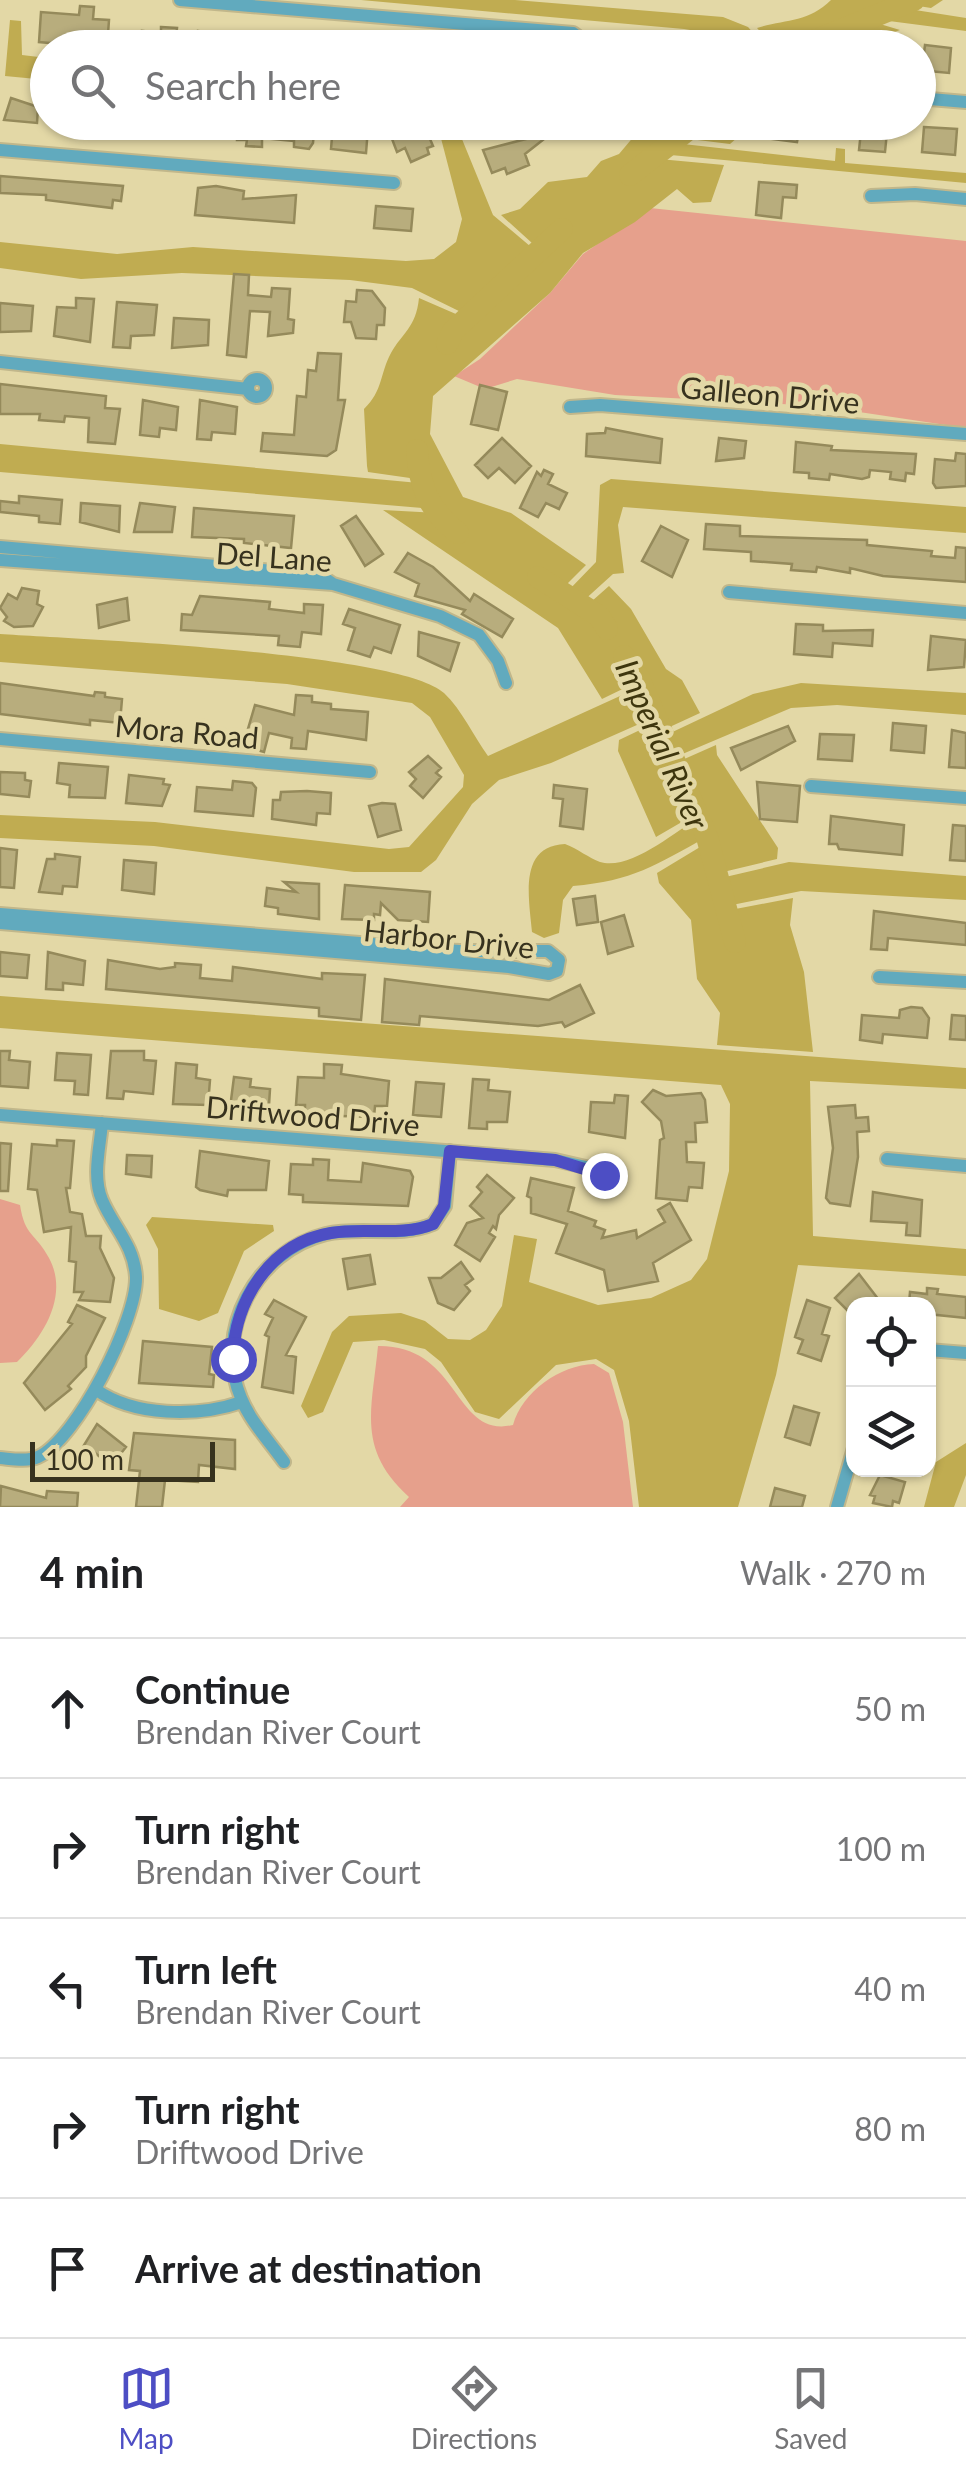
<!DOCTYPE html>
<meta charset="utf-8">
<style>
:root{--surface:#fff;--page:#f6f6f6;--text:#202124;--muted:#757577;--line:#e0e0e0;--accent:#4d4ec4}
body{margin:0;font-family:Lato,sans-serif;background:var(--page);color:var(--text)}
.controls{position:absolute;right:30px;bottom:30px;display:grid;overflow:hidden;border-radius:20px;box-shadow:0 2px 8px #0004}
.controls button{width:90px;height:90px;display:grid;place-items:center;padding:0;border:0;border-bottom:2px solid var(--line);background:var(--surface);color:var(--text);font:50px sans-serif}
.scale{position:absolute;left:30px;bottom:25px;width:185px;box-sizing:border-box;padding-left:10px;border:5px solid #37321e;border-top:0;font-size:28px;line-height:35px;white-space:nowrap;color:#37321e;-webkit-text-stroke:8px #e3d8a6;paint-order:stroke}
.stop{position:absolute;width:30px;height:30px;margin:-22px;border:8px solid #4d4ec4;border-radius:50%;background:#fff}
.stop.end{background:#4d4ec4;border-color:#fff;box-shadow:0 2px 10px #0008}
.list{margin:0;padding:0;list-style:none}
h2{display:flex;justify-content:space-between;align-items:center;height:130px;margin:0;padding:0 40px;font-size:42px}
h2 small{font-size:32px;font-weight:400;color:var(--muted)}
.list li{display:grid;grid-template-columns:65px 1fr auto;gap:30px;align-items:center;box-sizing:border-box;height:140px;padding:0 40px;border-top:2px solid var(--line)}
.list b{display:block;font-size:38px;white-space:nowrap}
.list p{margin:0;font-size:32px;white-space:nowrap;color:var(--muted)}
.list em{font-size:32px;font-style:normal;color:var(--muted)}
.icon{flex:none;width:55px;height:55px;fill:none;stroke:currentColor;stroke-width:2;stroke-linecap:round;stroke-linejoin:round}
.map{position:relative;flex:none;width:966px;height:1507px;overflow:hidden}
.search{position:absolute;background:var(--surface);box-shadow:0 2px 8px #0004;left:30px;right:30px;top:30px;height:110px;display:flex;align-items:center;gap:25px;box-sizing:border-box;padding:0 35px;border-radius:55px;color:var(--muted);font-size:38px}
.sheet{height:830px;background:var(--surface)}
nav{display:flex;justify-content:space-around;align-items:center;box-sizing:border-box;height:140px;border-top:2px solid var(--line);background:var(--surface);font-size:28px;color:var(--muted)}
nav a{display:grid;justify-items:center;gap:5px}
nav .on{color:var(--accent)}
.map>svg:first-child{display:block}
</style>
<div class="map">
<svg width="966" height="1507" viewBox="0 0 966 1507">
<rect width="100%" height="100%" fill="#e3d8a6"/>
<path fill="#e6a08c" d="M650,208L966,241V428L819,406L615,395L517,379L485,389L454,376L480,359L550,293L583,254Z
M0,1199L20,1205C25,1237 35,1232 49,1258C69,1295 44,1336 17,1362L0,1363Z
M378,1346C461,1345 453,1439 513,1425C522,1392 560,1365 594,1364L609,1373L623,1422L633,1507H400L409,1497C356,1449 372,1410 378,1346Z"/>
<path fill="#c0ac51" d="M361,0H515L723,17L748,27L766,47C729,48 719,34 684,29Z
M831,0H943L931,8C907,4 878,0 860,18L900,30L852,47H774L757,28C785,19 808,23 831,0Z
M896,7L966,18V31L866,18Z
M10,20L21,21L22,55L47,58V80L5,76Z
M455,122L493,215L537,252L469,316L412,288L350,280L182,273L81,279L0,268V242L117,254L193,247L406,261L434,259L456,242L462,219L437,123Z
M646,122L754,123L730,144L673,137L656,150L654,156L659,159L724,165L711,202L693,203L677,189L635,222L583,253L550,293L433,396L430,434L463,497L511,513L586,565L561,590L562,597L583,609L609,586L631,609L666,669L682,680L700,713L661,731L658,738L673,764L716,745L717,755L778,848L777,859L719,873L715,879L725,911L793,898L790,925L804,972L813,1052L717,1045L720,1013L697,979L691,920L659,883L657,873L710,841L713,835L699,812L656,837L618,751L619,740L661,720L646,682L639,681L602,699L558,628L383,510L438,513L424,480L368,472L367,466L364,409C383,391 380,373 391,353C402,333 416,328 419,298L472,321L543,253L501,215L520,209L548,182L587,177L601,161L619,154Z
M674,143L835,161L836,148L845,149V163L966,173V183L660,154Z
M0,444L419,483L434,509L0,472Z
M611,479L966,507V533L623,507L618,525L624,573L613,574L581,603L566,593L596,562L600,485Z
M0,634C76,639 399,652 444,693C462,710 474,737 488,756L642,686L655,717L551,763L499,780L472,804L436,860L421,872H354L154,846L0,838V815L155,822L389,849L409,847L463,787L464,775L430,717L412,703L287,684L0,662Z
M801,683L966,693V715L837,705L791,708L673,758L664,736L753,694Z
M699,817L707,837C655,865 633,881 573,886L563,900L559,933L544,938L532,932C529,898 518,846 565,844C578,849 589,858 600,862C630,871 675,832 699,817Z
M789,862L966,876V900L801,891L727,906L721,878Z
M0,996L966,1068V1089L810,1081L813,1236L966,1249V1276L798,1265L776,1375L738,1507H639L629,1421L614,1370L596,1359L556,1365L499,1419L475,1412L441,1362L425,1349L384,1340L353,1342L323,1412L308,1418L301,1406L332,1332L349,1316L401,1313L425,1321L448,1339L470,1340L486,1330L502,1306L514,1235L537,1239L529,1282L598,1305L651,1298L691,1280L707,1259L729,1171L730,1104L721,1085L0,1028Z
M152,1217L273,1225L274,1231L244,1251L218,1313L199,1321L159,1309L158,1249L146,1225Z
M966,1443V1475L954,1507H924L936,1462Z"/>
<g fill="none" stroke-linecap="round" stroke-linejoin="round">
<path stroke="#c0ac51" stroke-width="22" d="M797,48L914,0
M630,175L698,122
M447,344L453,331L562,229
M417,450C419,486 429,511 458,533
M538,577L599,616L607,629
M624,656L639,678L707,837L735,942"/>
</g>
<path fill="#b8ad7d" stroke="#958a5b" stroke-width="2.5" d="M80,6L94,7L93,19L109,20L107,48L39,42L41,12L79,15Z
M161,27L177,28L175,48H141L142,31L161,33Z
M198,31L230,35L229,48H196Z
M925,45L951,48L949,73L918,70V52L924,53Z
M11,98L38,107L37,123L4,120Z
M217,122H315L313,143L309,149L294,147V141L262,138V147L246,146L247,140H237V132L217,130Z
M518,122H554L558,128L525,154L529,165L507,174L505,168L492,173L483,150L530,138Z
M773,122H804L803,136H798L797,142L772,139Z
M862,122H888L885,152L859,150Z
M333,125L368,128L366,153L331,149Z
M403,125L405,132L424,125L433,146L427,148L429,154L411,162L405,148L397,152L389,131Z
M924,127L957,129L955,155L922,152Z
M0,176L123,186L121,201L113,200L112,208L46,200V195L0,193Z
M759,182L797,185L796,198L783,197L781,218L756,215Z
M216,186L244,191L243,199L296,195L294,223L195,215L198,188Z
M376,206L413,209L411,231L374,228Z
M234,274L249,275L248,295L271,297L272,288L290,289L288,319L294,320L293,333L268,336L270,312L250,311L246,357L227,355Z
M357,290L372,291L385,308L384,325H377L376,339L356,338L351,322H344L346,301L356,302Z
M76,298L94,299L90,342L54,336L57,307L76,308Z
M117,302L157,305L154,335L131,336L130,348L113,347Z
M0,303L33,306L31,331L0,332Z
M174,318L209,320L208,345L172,348Z
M318,353L341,354L338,400H345L336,450L327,456L261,451L263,433L294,435L297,396L306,397L308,370L316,371Z
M0,384L106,396L105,408L120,409L115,444L88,442L89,418L65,416L64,422L39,420L40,414H0Z
M480,385L507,392L498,430L471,424Z
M143,400L178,407L176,430L160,428L159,437L140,435Z
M200,400L237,407L235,434L212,432L211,440L197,439Z
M606,428L662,439L660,463L586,456L587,434L605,433Z
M502,438L531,466L515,483L499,468L488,478L475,465Z
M719,438L746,441L744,458L716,461Z
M796,442L832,446L831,450L916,454L914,474L906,473L905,481L890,479L891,472L870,470L869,477L862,479L830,474L829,480L809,478V473L794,472Z
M956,453L966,454V486L936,488L933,483L935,459L955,461Z
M544,470L553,474L548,484L567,493L559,509L546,503L538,517L520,508L537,472L541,476Z
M19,496L62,500L60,524L39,522V516L0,512V501L19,503Z
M81,503L120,506L119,532L80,522Z
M140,503L175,507L172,532H134Z
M194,508L294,516L291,548L244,543V539L192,537Z
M356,516L383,554L365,566L341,526Z
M706,524L740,526V536L867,540V545L932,551L931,556L955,558L956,547L966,548V582L883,576L850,568V573L817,567L816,572L791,570L792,564L751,561V552L704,549Z
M661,526L688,540L672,577L642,561Z
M408,553L433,567L470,601L474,594L513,619L502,637L462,614L465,610L415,596L419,584L395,572Z
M22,588L39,591L37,604L43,607L33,626L14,627L4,621L7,617L0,608L8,594L17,599Z
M200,596L270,602L269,609L304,613V604L323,605L321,634L302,632L300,647L278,645L279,636L181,630L182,614L192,615Z
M127,598L129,620L99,628L97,605Z
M349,609L400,625L391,653L374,647L370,657L348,650L355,628L343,624Z
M796,624L823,625V631L873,630L872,646L833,643L832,657L794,654Z
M419,632L459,643L450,671L418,656Z
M931,636L966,640L964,667L928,670Z
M0,683L94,696L95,692L105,693V697L122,699L120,723L90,720V725L0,714Z
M296,695L312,696V702L331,704V709L368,712L366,740L308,731L306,749L291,748L292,738L269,733L264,752L243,746L255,705L294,715Z
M893,723L926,726L924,753L891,750Z
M788,726L795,741L741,770L731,748Z
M952,730L966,733V768L949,767Z
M820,734L854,735L852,761L818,759Z
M428,756L441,768L436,773L441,777L423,798L410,786L416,779L409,772Z
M59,763L108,767L105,798L69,797L70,785L57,783Z
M0,772L25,773V780L31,781L29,797L0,794Z
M129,775L164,779L163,784L170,785L162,806L126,803Z
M233,781L252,783L256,788L253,816L195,811L197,787L232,790Z
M757,782L800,786L797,822L760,819Z
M554,785L587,789L583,829L560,826L563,799L553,798Z
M307,791L331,793L330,814L317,813L316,825L272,819L273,800H280L281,792Z
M382,803L395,804L401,830L378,837L369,806Z
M831,816L904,825L902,855L839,849L837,844H829Z
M953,825L966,826V861L950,860Z
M0,848L17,850L14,888L0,887Z
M55,854L80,857L77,887L63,886L62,894L39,892L47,859H55Z
M124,860L156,863L154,894L122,890Z
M284,882L319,884V919L278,914V908L265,906L267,888L296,892Z
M345,885L430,892L428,922L398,920L381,903L380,915L374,914V920L342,919Z
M595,896L598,922L577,925L573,899Z
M874,911L966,923V945L888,938L887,950L871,949Z
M624,915L633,946L608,954L601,922Z
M0,952L29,955L27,978L0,976Z
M48,952L85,961L83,985L63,983V990L46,989Z
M108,960L160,969L175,967V963L201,965L200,978L232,981L233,967L322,979V973L365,975L361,1020L319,1016V1008L106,989Z
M385,979L549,1000L580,985L594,1013L565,1027L562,1022L538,1026L420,1016L419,1025L382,1022Z
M911,1007L922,1008L929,1018L927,1038L883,1034L882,1043L860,1040L862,1015L899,1018L900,1010Z
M952,1015L966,1016V1040L950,1039Z
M0,1051H10L9,1060L30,1062L28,1088L0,1086Z
M111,1051H144V1060L156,1061L153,1094L124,1091L123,1099L107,1098Z
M57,1053L91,1055L88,1095L74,1094L75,1081L55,1080Z
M176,1063L197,1065L196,1078L210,1080L208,1105L173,1104Z
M324,1064L342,1065L341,1074L389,1081L387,1106H375L374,1117L305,1115V1105H296L298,1077L324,1078Z
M234,1077L251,1079L250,1087L270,1089L269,1105L230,1108Z
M473,1079L489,1080L488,1090L510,1092L507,1122H487V1129L469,1128Z
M416,1082L444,1084L441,1117L413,1115Z
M653,1090L666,1096L701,1093L705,1100L707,1122L695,1123L696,1142H686L687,1162L704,1163L702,1188L689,1187L687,1201L656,1198L660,1140L664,1138L661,1121L642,1102Z
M615,1095L628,1096L625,1138L589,1132L591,1102L614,1103Z
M855,1105L856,1118L868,1117L869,1131L857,1132L858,1157L850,1206L830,1203L826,1198L833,1148L828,1107Z
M57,1140L74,1141L70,1188H66L70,1212L82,1214L86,1236H101L100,1248L114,1278L110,1302L79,1300L83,1292H74L76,1262L69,1261L71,1227L44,1232L37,1190L28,1189L32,1144L57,1146Z
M0,1143L11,1144L8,1191H0Z
M200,1151L269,1161L266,1190H228L227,1196L200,1190L196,1187Z
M127,1155L152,1156L151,1177L126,1174Z
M313,1159L329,1160L328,1180L361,1182L363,1163L410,1171L413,1177L408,1206L303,1202V1195L289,1194L291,1164L313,1165Z
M487,1175L514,1198L499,1215L496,1229L493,1226L489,1233L495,1237L480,1261L455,1245L467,1223L483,1218L470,1206L482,1192L477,1187Z
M531,1178L574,1188L568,1211L596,1221L594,1226L605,1230L602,1238L636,1230L637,1238L665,1222L658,1210L670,1203L691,1240L653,1263L658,1281L608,1291L604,1270L556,1253L567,1224L531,1213V1198L527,1196Z
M873,1192L922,1200L920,1236L906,1235L907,1223L871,1221Z
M370,1255L375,1284L348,1289L343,1259Z
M461,1262L473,1279L465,1285L470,1291L454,1310L438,1303L429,1278H441Z
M859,1274L882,1304H854V1317L835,1298Z
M927,1288L938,1289L937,1294L966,1297V1318L928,1314V1304H909L910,1292L927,1294Z
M274,1300L306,1317L286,1355L296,1357L293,1393L262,1387L269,1337L265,1335L273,1318L265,1314Z
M807,1300L830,1308L822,1334L829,1336L821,1361L798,1353L803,1340L795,1337Z
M77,1305L105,1318L86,1356V1367L68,1386L71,1389L45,1410L24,1383L72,1324L68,1322Z
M143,1341L212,1347L209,1374L214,1375L213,1387L139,1383Z
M794,1406L819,1413L810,1445L785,1437Z
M97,1424L126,1447L111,1466L94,1452L90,1457L81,1450Z
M134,1433L235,1440V1469L199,1465L198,1482L165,1480L162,1507H136L140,1471L129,1470Z
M880,1475L905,1482L899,1503L893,1501L892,1507L873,1503L875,1496L870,1495Z
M1,1486L46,1498L47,1491L78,1493L77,1507H0Z
M775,1488L805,1496L802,1507H770Z"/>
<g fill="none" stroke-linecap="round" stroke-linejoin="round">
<defs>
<path id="minor" d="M180,0L573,33L584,41L580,48
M918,98L966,102
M0,150L394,183
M871,196L915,194L966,199
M0,362L248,389
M248 388a9 9 0 1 1 18 0a9 9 0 1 1-18 0Z
M570,407L600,405L966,434
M0,547L320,575L333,584
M0,560L333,584L440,616L479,635L498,661L506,683
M729,592L966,613
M0,739L370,772
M811,786L966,798
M0,914L459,951H548L559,960L557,971L549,974L509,967L0,923
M879,977L966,982
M0,1115L555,1160L590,1168L616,1184
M887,1159L966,1166
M928,1350L966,1353
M95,1389C134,1417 198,1417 242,1402
M0,1458C12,1459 27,1462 38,1457C77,1439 137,1320 136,1277C134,1245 114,1228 102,1200C92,1177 100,1147 102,1123
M284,1462C270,1442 250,1421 241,1398C213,1331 256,1251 326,1234C360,1226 400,1238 433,1224L445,1206L450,1151
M837,1507L854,1448"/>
</defs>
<use href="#minor" stroke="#c1b78b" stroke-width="16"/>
<use href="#minor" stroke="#61aabe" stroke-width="12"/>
</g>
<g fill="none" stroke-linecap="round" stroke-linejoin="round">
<path stroke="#4d4ec4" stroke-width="12" d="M233,1359C234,1301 270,1243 331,1233C364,1227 402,1237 433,1224L444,1206L450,1151L555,1160L604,1175"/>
</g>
<g text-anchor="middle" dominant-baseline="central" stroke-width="9" stroke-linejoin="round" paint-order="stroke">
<g font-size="30" fill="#37321e" stroke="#e3d8a6">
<text transform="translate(770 394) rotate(5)">Galleon Drive</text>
<text transform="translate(274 556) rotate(4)">Del Lane</text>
<text transform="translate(187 731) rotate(5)">Mora Road</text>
<text transform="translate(449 938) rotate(6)">Harbor Drive</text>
<text transform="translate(313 1115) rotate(5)">Driftwood Drive</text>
</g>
<g font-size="32" font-style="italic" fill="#3e360e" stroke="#e3d8a6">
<text transform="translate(663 744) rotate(66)">Imperial River</text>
</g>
</g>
</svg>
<div class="controls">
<button><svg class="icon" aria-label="locate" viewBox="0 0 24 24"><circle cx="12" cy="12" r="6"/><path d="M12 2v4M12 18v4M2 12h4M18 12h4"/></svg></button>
<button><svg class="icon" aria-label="layers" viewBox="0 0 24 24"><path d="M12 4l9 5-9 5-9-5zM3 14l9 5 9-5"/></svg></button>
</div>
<div class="scale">100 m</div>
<div class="stop" style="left:233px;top:1359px"></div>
<div class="stop end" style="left:604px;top:1175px"></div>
<div class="search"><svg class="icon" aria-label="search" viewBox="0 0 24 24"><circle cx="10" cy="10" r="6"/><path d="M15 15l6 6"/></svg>Search here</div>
</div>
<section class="sheet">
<h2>4 min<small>Walk · 270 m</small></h2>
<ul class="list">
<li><svg class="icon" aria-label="ahead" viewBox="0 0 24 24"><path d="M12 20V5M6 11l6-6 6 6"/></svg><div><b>Continue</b><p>Brendan River Court</p></div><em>50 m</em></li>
<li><svg class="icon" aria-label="right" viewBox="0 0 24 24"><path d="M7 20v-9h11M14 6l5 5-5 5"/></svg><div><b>Turn right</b><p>Brendan River Court</p></div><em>100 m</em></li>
<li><svg class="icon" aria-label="left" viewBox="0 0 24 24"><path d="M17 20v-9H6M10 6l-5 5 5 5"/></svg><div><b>Turn left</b><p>Brendan River Court</p></div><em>40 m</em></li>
<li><svg class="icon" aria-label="right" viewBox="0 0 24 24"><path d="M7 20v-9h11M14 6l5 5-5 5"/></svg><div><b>Turn right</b><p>Driftwood Drive</p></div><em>80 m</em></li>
<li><svg class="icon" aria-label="arrive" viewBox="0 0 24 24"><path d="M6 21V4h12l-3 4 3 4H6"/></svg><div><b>Arrive at destination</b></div></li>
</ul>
</section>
<nav>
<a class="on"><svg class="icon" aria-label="map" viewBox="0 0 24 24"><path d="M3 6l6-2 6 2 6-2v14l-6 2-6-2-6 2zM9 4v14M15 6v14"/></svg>Map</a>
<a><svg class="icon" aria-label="directions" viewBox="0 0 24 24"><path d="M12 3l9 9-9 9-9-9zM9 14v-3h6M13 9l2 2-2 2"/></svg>Directions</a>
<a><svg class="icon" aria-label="saved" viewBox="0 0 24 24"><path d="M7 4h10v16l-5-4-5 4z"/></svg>Saved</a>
</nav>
